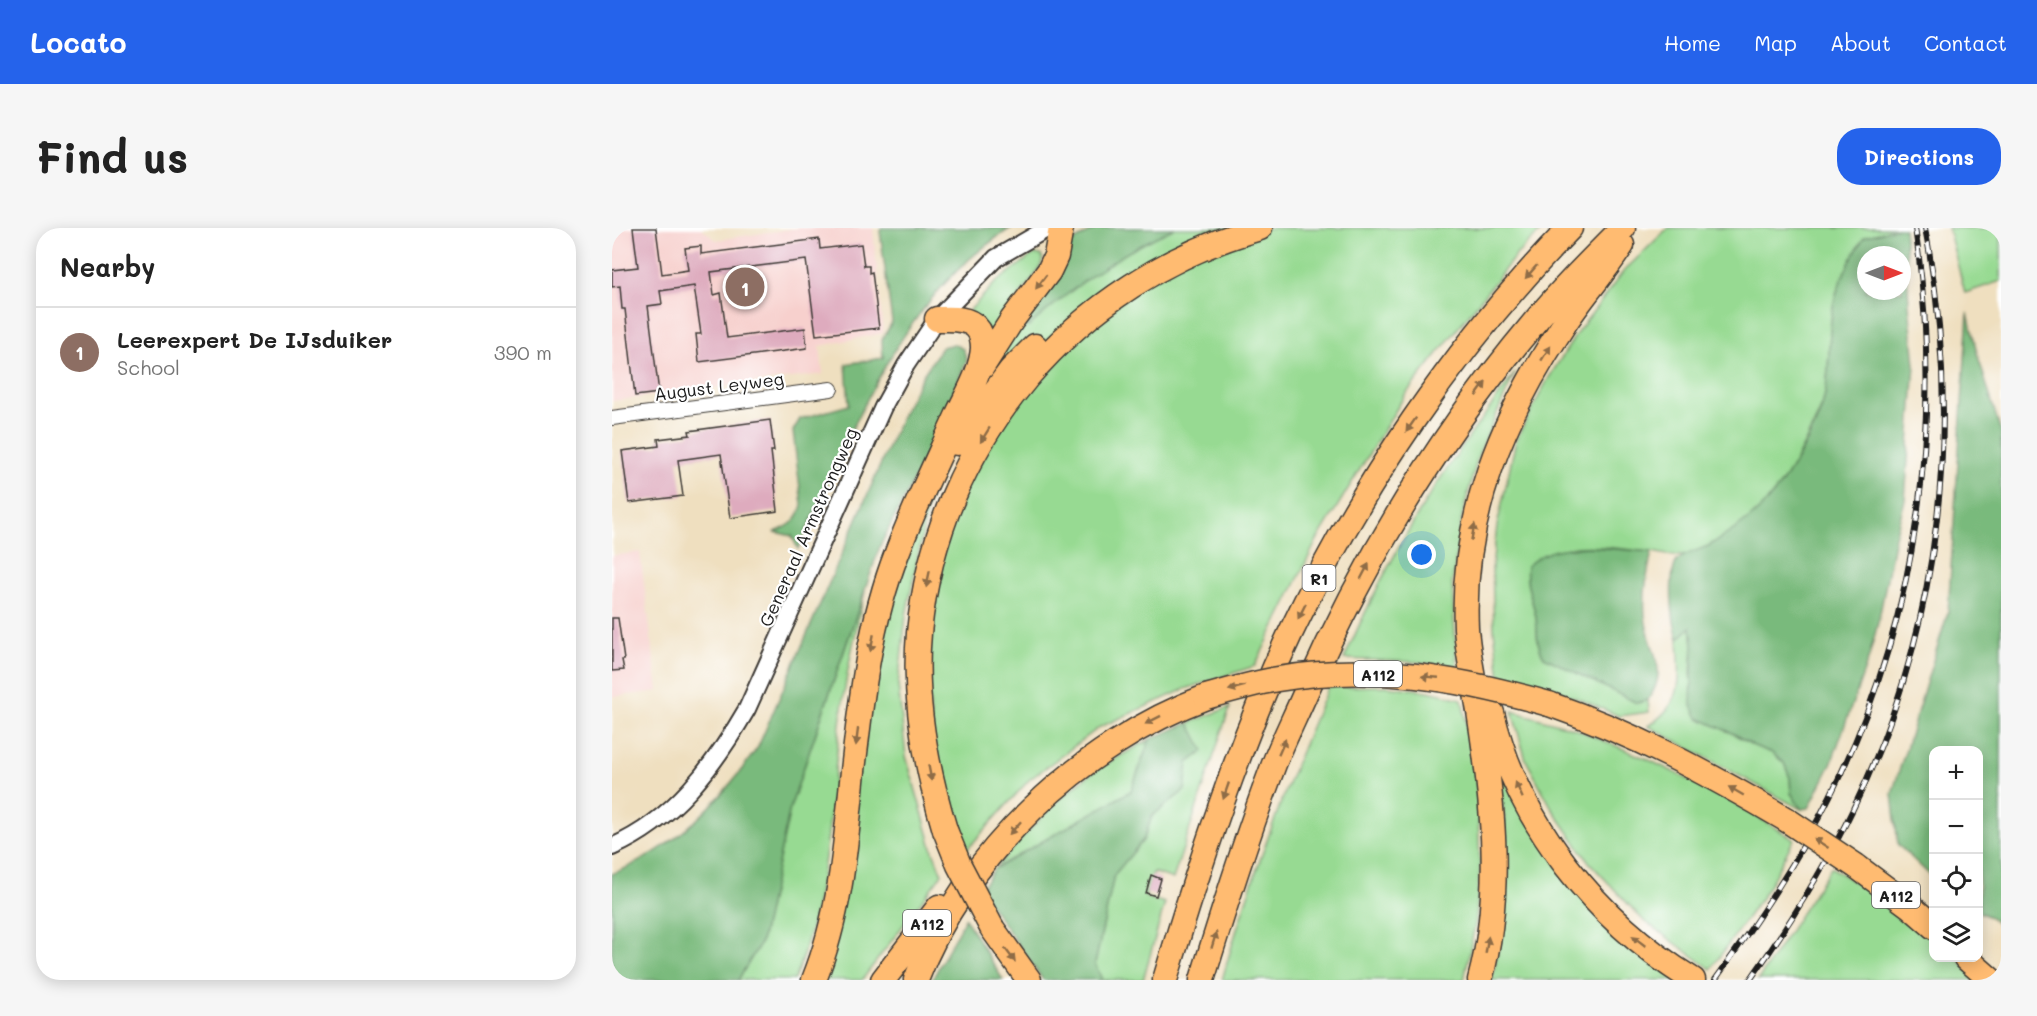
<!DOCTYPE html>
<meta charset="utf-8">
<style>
:root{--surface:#fff;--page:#f6f6f6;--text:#222;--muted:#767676;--line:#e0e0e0;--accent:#2563eb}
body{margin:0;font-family:Mali,sans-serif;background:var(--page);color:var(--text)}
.controls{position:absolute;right:18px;bottom:18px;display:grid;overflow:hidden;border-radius:12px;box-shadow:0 3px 15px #0003}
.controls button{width:54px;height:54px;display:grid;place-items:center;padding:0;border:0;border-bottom:2px solid var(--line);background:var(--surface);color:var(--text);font:30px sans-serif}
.compass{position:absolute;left:1245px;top:18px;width:54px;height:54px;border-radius:50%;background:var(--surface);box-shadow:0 3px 15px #0003;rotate:90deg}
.you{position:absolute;left:810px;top:327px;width:21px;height:21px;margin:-15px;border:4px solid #fff;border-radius:50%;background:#1a73e8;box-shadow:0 0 0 9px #1a73e833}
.badge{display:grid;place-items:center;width:39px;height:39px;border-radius:50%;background:var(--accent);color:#fff;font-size:20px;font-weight:700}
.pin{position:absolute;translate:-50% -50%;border:3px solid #fff;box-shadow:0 2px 6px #0006}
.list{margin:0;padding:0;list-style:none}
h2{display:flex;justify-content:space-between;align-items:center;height:78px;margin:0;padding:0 24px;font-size:26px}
h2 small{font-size:20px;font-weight:400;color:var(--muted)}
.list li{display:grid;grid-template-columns:39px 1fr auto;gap:18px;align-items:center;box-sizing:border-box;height:90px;padding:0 24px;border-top:2px solid var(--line)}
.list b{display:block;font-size:22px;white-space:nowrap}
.list p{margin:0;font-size:20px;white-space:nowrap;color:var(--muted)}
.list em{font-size:20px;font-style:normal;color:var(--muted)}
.icon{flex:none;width:33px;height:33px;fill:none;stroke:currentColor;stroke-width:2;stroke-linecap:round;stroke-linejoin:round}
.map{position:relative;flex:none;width:1389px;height:752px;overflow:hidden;border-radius:24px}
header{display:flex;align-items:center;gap:36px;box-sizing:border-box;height:84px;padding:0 30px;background:var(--accent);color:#fff}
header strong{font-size:28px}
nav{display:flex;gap:33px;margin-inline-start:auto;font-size:21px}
.intro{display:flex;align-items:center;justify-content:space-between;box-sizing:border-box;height:144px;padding:0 36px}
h1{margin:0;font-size:42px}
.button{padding:15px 27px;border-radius:24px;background:var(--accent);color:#fff;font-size:21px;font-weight:700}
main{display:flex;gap:36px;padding:0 36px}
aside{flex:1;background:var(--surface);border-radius:24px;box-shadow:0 3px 15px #0003}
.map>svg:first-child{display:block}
</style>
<header>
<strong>Locato</strong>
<nav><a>Home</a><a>Map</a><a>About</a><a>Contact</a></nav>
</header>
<div class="intro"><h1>Find us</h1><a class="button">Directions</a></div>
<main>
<aside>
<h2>Nearby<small></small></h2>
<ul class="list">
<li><span class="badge" style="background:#8d6e63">1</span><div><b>Leerexpert De IJsduiker</b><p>School</p></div><em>390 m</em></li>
</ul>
</aside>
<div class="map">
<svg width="1389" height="752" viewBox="0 0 1389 752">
<rect width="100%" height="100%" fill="#fff"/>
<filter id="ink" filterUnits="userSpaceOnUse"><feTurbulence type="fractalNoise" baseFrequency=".0167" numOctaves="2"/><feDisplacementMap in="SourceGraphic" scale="12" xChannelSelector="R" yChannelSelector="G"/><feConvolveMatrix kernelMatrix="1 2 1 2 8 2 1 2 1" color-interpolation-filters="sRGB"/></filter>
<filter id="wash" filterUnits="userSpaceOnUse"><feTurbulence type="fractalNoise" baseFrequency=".008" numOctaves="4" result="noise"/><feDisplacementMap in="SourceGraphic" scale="24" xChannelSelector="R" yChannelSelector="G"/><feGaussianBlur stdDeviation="1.35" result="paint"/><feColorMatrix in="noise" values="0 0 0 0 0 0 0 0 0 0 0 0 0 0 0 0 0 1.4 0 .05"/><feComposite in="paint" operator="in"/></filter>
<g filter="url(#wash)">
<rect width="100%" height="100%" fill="#efdfbf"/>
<path fill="#f7d0cd" d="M0,0H89L104,12L187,0H261L271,105L208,118L211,146L0,173Z
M28,324L46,463L0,469V328Z"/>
<path fill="#97da92" stroke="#5a7b57" stroke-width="1.5" d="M563,0H932L904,27L793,167L705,312L643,438L573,461L488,499L417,552L352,625L322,537L316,449L320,365L346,271L400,179L386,129L409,98L416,99C464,57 505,25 563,0Z
M1056,0H1286L1252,9C1241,28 1231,46 1224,66C1214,100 1220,136 1212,170C1209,184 1202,195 1196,208C1173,258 1137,305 1082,324C1062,332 1057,326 1038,324C1012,321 983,316 956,320C943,322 927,332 915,338C913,355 919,368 923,384C927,401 922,413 932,429L1025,475L1036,472L1037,484L1007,488L970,472L929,458L888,449L882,402L880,338L885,298L904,212L936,151L965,105L1011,44Z
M1336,0H1389V53L1353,65Z
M422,26L429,27L431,31L428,40L380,106L357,83L383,55Z
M903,145L867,225L850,288L840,356L845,440L806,434L732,431C754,380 780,329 809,281C837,234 871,190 903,145Z
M319,263L294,387L286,457L294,528L321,623L330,646L250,752H206L274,381Z
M253,363C243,404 234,446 229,488C218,577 216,668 182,752H126L149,714L178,580Z
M1079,398L1081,417L1079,446L1086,490L1122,506L1142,518L1161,525L1172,535L1178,550L1179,565L1189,581L1036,498C1073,474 1068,451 1066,411Z
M775,458L816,463L850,471L865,559L868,640L864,692L852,752H610C638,652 675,554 716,459Z
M618,479L561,651L541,644L533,669L553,675L531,752H490L483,736L502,647L532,611L540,588L573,562L576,535L591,523L577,495Z
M900,483L964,501L1035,531L1114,570L1182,611L1156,660L1099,741L1031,692L977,634L941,582L914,532Z
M879,505L898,562L1063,752H880L890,703L893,592Z
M538,511L519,563L382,641C415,605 448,565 489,539C505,529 522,521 538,511Z
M1219,639L1300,691L1321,710L1322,730H1344L1369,752H1146Z"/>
<path fill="#79ba7c" stroke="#4a6b4c" stroke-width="1.5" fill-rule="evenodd" d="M269,0H399C285,71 240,205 186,321L180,308L163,304C178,298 186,293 190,277L181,203L188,191L237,177L234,136L271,130L270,112L280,94L268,3Z
M485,0H563C505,26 464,57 416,99L409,98L458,15Z
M1286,0H1292L1297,76L1303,137L1293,272L1283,309L1267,391L1257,429L1219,536L1197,580L1189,581L1179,565L1178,550L1172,535L1160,525L1142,518L1122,506L1086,490L1079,476L1081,417L1079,399L1066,411C1060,392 1056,352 1064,334C1067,328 1089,321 1096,318C1128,299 1150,284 1171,253C1185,233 1207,195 1212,171C1220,137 1214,101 1224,67C1230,46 1241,28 1252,9ZM1254,27H1290V63H1254Z
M1356,85L1365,125L1389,204V700L1378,689L1367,684L1366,522H1322L1321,650L1286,617L1280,566L1336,384Z
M342,116L351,121L355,132L316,223L268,318L178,580L149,714L126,752H0V646C63,621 108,574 146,519L290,187L311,147L330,119Z
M981,319L1040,324C1035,347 1031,365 1033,388C1036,422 1059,440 1036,472L1025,475L932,429C922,413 927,401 923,384C919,368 913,355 915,338C936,319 953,320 981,319Z
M577,495L592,523L576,535L573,562L540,588L532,611L502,647L483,736L490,752H431L368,662L382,641L519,563L538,511Z
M353,690L391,752H320Z"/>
<g id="blocks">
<path fill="#deabbe" d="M21,0H44L50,46L76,42L73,20L89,18V26L207,11L208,21L249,16L252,38H257V45L260,44L267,100L204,107L194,32L99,44L102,67L109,65L115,110L193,100L195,120L87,134L84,106H89L82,58L48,63L50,76L36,78L47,165L23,168L13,81H10L8,58L0,59V42L26,39Z
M158,192L162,223H159L166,283L118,290L109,226L66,232L71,268L17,275L10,223L47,218L46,211L78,207L77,203Z
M0,390H6L12,432H10L12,442L0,443Z
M539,647L549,651L544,668L534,665Z"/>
</g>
</g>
<g filter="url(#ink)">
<use href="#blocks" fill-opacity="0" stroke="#3c3934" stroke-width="1.5"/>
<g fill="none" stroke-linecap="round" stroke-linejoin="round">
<defs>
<path id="minor" d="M0,190L219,161"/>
<path id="tertiary" d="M0,619C62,592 102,538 135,481L271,179L294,137L325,91L384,30L436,0"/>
<path id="motorway" d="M370,139L400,92L437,43L444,28L449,0
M345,215L399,142L423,118
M937,476C1021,505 1099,547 1175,592
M880,485C906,596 985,693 1081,752
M333,602C314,539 301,471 307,405C325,212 463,52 648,0
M1244,638L1299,679L1322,699
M380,700L417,752
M1354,730L1379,752
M202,752C229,685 234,614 241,543C249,470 258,394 285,325C303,277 326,231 347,184C356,165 370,141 371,120C371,113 369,104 364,99C355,89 338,91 325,91
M271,752L327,679
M304,752C351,627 470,515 594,469
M553,752C588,635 626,517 678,406C747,260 845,116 958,0
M590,752C612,680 635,607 662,536C671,513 683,489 693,466C752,333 827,208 921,96C949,62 980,31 1011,0
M868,752C891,667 881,576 868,490C864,461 856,430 854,400C849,288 890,190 951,98C969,70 992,45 1010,17"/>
</defs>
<use href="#minor" stroke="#3c3934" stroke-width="16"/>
<use href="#tertiary" stroke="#3c3934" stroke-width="20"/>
<use href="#motorway" stroke="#3c3934" stroke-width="27"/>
<use href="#minor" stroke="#fff" stroke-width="14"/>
<use href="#tertiary" stroke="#fff" stroke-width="16"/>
<use href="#motorway" stroke="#ffbb71" stroke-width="24"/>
<defs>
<path id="rail" d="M1103,752C1145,693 1186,633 1218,568C1307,392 1332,193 1303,0
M1138,752C1177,697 1212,641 1241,581C1329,401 1351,195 1313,0"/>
</defs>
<use href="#rail" stroke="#1c1c1c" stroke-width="6"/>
<use href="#rail" stroke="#fff" stroke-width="4" stroke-dasharray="11" stroke-linecap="butt"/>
<defs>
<path id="motorway-bridge" d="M594,469C618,462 642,455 666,451C760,435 846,450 937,476
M1175,592L1244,638
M333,602L347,637L380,700"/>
</defs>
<use href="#motorway-bridge" stroke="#3c3934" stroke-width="27" stroke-linecap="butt"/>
<use href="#motorway-bridge" stroke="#ffbb71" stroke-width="24"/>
</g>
<defs><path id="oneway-solid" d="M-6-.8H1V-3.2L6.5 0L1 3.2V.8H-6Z" transform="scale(1.5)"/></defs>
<g fill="#8e6c46">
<use href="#oneway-solid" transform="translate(919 44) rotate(131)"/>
<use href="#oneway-solid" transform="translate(429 54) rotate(127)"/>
<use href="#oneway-solid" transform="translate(934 125) rotate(-58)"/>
<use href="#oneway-solid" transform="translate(869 161) rotate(-54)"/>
<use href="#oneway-solid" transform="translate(799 197) rotate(125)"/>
<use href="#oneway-solid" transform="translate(373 207) rotate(122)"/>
<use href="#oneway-solid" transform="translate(861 304) rotate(-79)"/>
<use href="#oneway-solid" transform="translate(753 343) rotate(-62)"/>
<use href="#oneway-solid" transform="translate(316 351) rotate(102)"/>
<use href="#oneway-solid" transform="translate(690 383) rotate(117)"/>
<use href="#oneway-solid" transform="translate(260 415) rotate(101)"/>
<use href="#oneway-solid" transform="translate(818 449) rotate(-175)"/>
<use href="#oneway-solid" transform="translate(625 460) rotate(165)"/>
<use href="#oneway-solid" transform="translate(541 492) rotate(153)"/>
<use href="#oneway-solid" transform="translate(245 509) rotate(97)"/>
<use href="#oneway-solid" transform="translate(670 519) rotate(-66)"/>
<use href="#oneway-solid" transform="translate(318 545) rotate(79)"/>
<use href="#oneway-solid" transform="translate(907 562) rotate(-114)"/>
<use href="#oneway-solid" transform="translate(614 563) rotate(109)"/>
<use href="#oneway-solid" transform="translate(1124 563) rotate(-150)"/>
<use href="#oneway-solid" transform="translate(403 600) rotate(132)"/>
<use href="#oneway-solid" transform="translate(1209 615) rotate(-147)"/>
<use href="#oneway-solid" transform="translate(602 712) rotate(-73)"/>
<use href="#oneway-solid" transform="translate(1027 713) rotate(-142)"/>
<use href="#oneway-solid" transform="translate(875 717) rotate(-81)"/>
<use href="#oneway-solid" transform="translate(398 727) rotate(53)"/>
</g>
</g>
<g text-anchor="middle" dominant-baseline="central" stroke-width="4.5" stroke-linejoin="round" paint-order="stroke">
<g fill="#fff" stroke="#606060" stroke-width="1.5">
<rect x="690.5" y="337" width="33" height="26" rx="4.5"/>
<rect x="742" y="433" width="48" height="26" rx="4.5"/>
<rect x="1260" y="654" width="48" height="26" rx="4.5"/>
<rect x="291" y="682" width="48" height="26" rx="4.5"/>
</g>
<g font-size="16" font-weight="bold" fill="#1c1c1c">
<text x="707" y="350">R1</text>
<text x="766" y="446">A112</text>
<text x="1284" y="667">A112</text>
<text x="315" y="695">A112</text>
</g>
<g font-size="18" fill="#1c1c1c" stroke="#fff">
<text transform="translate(107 158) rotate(-7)">August Leyweg</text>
<text transform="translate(196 299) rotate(-66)">Generaal Armstrongweg</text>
</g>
</g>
</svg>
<div class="controls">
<button>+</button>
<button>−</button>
<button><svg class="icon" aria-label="locate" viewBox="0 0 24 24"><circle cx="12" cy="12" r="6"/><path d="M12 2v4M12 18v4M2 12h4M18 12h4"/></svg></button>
<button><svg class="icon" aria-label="layers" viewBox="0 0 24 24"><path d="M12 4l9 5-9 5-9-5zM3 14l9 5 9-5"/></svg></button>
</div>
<svg class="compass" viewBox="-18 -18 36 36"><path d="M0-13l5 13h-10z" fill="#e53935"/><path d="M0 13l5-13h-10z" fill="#767676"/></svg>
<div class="you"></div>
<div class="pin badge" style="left:133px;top:59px;background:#8d6e63">1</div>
</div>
</main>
